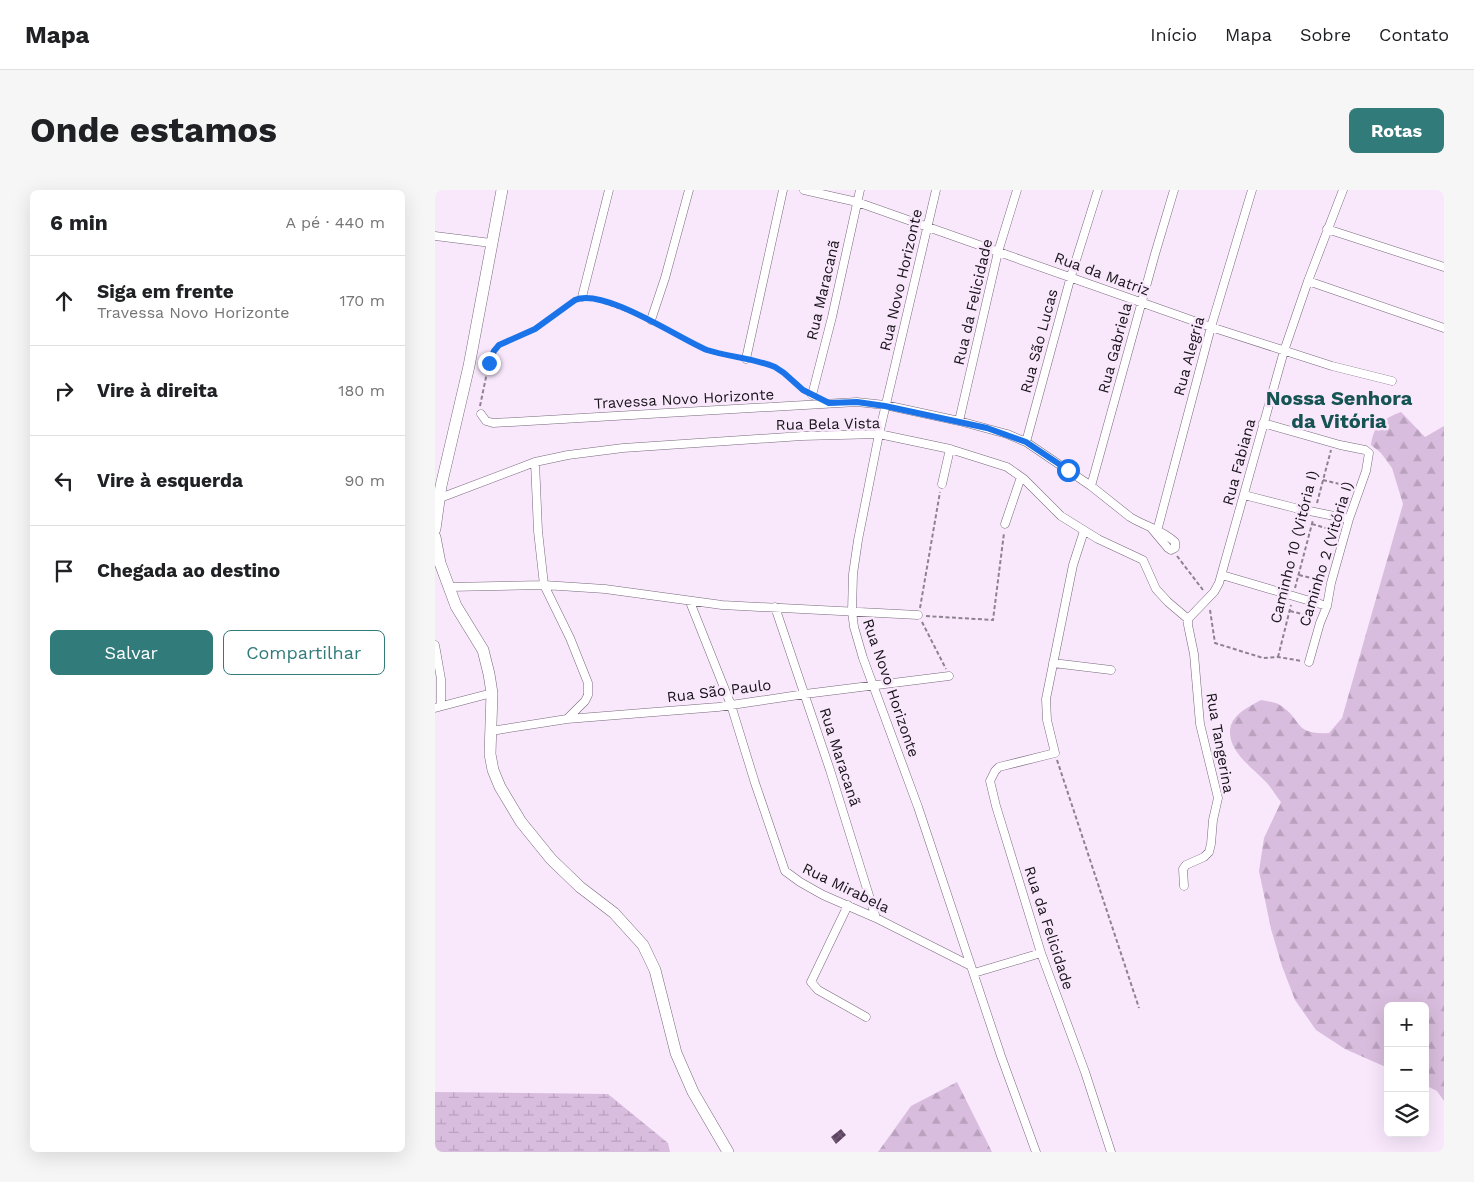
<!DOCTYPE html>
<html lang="pt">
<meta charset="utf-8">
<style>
:root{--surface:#fff;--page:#f6f6f6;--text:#202124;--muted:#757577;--line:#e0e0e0;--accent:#327b7b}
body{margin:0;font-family:"Work Sans",sans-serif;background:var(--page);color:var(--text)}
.controls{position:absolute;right:15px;bottom:15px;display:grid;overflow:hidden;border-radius:8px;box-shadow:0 5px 20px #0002}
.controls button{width:45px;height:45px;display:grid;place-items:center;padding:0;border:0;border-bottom:1px solid var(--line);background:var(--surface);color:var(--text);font:25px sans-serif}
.stop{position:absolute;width:15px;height:15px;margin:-11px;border:4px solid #1a73e8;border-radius:50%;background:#fff}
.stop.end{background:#1a73e8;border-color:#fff;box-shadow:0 1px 5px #0008}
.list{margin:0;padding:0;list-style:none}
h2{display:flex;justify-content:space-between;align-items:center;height:65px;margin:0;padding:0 20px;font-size:21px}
h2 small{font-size:16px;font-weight:400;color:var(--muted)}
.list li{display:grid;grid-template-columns:32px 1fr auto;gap:15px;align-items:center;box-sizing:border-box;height:90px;padding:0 20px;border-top:1px solid var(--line)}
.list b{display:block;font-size:19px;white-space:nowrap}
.list p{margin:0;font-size:16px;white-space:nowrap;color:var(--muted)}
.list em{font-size:16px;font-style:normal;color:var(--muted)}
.actions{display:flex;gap:10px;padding:15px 20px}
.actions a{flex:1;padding:11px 0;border:1px solid var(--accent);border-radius:8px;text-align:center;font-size:18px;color:var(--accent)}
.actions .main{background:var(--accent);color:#fff}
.icon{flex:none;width:28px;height:28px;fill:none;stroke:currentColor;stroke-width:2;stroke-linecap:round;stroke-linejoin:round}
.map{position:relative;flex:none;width:1009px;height:962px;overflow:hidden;border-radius:8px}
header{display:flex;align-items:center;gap:30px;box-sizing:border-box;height:70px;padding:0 25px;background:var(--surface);border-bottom:1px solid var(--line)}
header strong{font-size:24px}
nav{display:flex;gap:28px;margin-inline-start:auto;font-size:18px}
.intro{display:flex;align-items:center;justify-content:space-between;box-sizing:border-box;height:120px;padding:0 30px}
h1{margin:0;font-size:35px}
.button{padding:12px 22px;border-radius:8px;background:var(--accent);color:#fff;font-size:18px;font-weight:700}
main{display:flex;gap:30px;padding:0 30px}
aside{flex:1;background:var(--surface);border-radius:8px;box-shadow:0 5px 20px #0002}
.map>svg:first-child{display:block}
</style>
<header>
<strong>Mapa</strong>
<nav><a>Início</a><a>Mapa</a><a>Sobre</a><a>Contato</a></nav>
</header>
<div class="intro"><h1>Onde estamos</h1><a class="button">Rotas</a></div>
<main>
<aside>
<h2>6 min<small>A pé · 440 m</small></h2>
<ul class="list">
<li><svg class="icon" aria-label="ahead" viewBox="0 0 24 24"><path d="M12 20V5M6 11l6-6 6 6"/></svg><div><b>Siga em frente</b><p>Travessa Novo Horizonte</p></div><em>170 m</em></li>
<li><svg class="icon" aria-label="right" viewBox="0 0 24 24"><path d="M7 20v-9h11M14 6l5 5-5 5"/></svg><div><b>Vire à direita</b></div><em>180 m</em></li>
<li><svg class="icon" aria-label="left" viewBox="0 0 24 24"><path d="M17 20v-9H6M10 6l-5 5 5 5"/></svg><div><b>Vire à esquerda</b></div><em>90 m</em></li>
<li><svg class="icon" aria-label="arrive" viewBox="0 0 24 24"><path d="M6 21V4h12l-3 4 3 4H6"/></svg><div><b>Chegada ao destino</b></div></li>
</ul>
<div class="actions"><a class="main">Salvar</a><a>Compartilhar</a></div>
</aside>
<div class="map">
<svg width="1009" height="962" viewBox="0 0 1009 962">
<defs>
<pattern id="forest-firs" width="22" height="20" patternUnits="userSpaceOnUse" patternTransform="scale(1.25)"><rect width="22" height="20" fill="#d9bdde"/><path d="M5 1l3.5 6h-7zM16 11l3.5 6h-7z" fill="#baa1be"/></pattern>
<pattern id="wetland-marsh" width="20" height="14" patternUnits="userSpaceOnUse" patternTransform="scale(1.25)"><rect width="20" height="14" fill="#d9bdde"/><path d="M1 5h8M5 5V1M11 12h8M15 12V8" fill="none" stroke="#baa1be"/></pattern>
<pattern id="building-cross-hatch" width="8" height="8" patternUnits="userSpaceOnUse" patternTransform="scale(1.25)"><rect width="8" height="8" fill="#5d4462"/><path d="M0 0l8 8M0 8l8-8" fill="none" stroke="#705b74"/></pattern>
</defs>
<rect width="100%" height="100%" fill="#f9e8fc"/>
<path fill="url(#forest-firs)" d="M966,222L990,247L1009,236V911L1002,901L990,895V816H953V878L910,859L881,840L860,810L847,776L836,739L824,681L829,648L846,612C841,606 837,599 832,593C818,578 789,559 796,535C800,523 815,516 826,510C832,511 840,512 845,515C868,530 858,545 894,543L907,528L968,314L957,278L946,263L936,255C938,235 948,229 966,222Z
M522,892L557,962H443L476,916Z"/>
<path fill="url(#wetland-marsh)" d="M0,902L173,904L233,953L235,962H0Z"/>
<path fill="url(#building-cross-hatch)" d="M406,939L411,945L401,954L396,947Z"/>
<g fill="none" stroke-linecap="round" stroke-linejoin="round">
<defs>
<path id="street" d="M369,0L422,12L776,137L897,176L957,191
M501,0L444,244L423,350L418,384L417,421L419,437L428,468L483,617L566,866L601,962
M892,39L1009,77
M0,46L56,53
M873,91L1009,138
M147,107L174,0
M216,130L230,88L254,0
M311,169L348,0
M377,205L397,127L425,0
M46,224L51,231L58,233L422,212L450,215L524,231L572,244L591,252L656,296L695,327C709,336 728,340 740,352V358L736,360L733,358L717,339
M524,231L563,62L582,0
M828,233L905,255L930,260L934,263L931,281L914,329L896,393L892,416L885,433L874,472
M591,252L636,86L663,0
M100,272L103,341L109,395L135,448L153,493V505L150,511L132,529
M507,294L515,259
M656,296L720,64L739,0
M809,305L860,318L914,329
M5,308L100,272L133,265L188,258L367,246L444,244L515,259L572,277L589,289L626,326L663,349L708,370L721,399L733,412L753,429
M570,334L586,287
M649,341L638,375L611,509L612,530L620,563L564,577L560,581L555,591L561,616L606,763L650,882L676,962
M722,341L776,137L817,0
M787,385L892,416
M14,397L109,395L170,399L287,415L483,425
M255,412L296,515L320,593L350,681L365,692L388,705L441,728L536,776
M340,417L395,580L441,728
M753,429L779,402L784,393L849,161L873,91L908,0
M0,455L6,489V516
M618,473L676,480
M0,518L57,503
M56,541L132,529L283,517L370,504L514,486
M749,696L748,679L751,675L769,667L774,662L776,654L778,630L783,608L765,534L759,464L753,435V429
M413,715L376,792L383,800L431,827
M539,783L606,763"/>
<path id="secondary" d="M0,339L6,296L34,176L67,0
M0,347L5,373L21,416L48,460L54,484L57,503L55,564L58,580L65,597L86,632L116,669L145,697L179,723L208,755L220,780L241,863L258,902L293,962"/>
</defs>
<use href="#street" stroke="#77687a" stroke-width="9"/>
<use href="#secondary" stroke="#77687a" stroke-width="12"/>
<path stroke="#8e8290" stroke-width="2" stroke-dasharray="4 2.5" stroke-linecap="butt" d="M156,108L208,127
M224,134L272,159L304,167
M318,171C348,178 347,184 369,201
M45,216L54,173L61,158L100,139L140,111
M888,290L917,297
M882,313L896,260
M877,334L901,341
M742,366L768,400
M864,385L888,391
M860,398L878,330
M485,418L505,302
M775,420L780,453L828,468L843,467L867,471
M855,421L879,427
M491,426L558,430L569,343
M487,432L511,479
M843,467L856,415
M622,570L704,818"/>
<use href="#street" stroke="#fff" stroke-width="8"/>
<use href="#secondary" stroke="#fff" stroke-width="11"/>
</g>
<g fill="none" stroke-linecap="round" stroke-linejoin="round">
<path stroke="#1a73e8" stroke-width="6" d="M54,173L59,161L64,155L100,139L140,110C168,97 245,149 272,160C294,167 318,168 340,177L349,183L368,200L394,213L422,212L450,216L552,238L591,252L633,280"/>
</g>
<g text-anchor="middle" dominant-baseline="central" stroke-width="5" stroke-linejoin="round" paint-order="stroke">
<g font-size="15" fill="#181219" stroke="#f9e8fc">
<text transform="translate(667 84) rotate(20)">Rua da Matriz</text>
<text transform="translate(466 90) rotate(-77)">Rua Novo Horizonte</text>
<text transform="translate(388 100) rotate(-77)">Rua Maracanã</text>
<text transform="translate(538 112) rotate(-77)">Rua da Felicidade</text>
<text transform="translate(604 151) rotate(-75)">Rua São Lucas</text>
<text transform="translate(680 158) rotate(-75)">Rua Gabriela</text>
<text transform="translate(754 166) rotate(-75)">Rua Alegria</text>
<text transform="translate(249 209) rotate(-3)">Travessa Novo Horizonte</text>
<text transform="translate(393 234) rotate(-1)">Rua Bela Vista</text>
<text transform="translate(804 272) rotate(-75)">Rua Fabiana</text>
<text transform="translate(859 357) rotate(-76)">Caminho 10 (Vitória I)</text>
<text transform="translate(891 364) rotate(-73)">Caminho 2 (Vitória I)</text>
<text transform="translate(456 498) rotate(71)">Rua Novo Horizonte</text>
<text transform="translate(284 501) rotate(-7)">Rua São Paulo</text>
<text transform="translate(785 553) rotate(80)">Rua Tangerina</text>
<text transform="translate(405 567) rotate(72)">Rua Maracanã</text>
<text transform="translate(411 698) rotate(26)">Rua Mirabela</text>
<text transform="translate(614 738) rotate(72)">Rua da Felicidade</text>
</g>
<g font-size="20" font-weight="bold" fill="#165353" stroke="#f9e8fc">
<text x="904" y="208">Nossa Senhora<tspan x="904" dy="23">da Vitória</tspan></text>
</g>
</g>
</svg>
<div class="controls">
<button>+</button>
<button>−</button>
<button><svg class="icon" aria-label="layers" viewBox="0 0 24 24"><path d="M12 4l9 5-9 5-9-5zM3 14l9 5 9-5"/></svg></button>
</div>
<div class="stop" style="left:633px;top:280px"></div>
<div class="stop end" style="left:54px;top:173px"></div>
</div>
</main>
